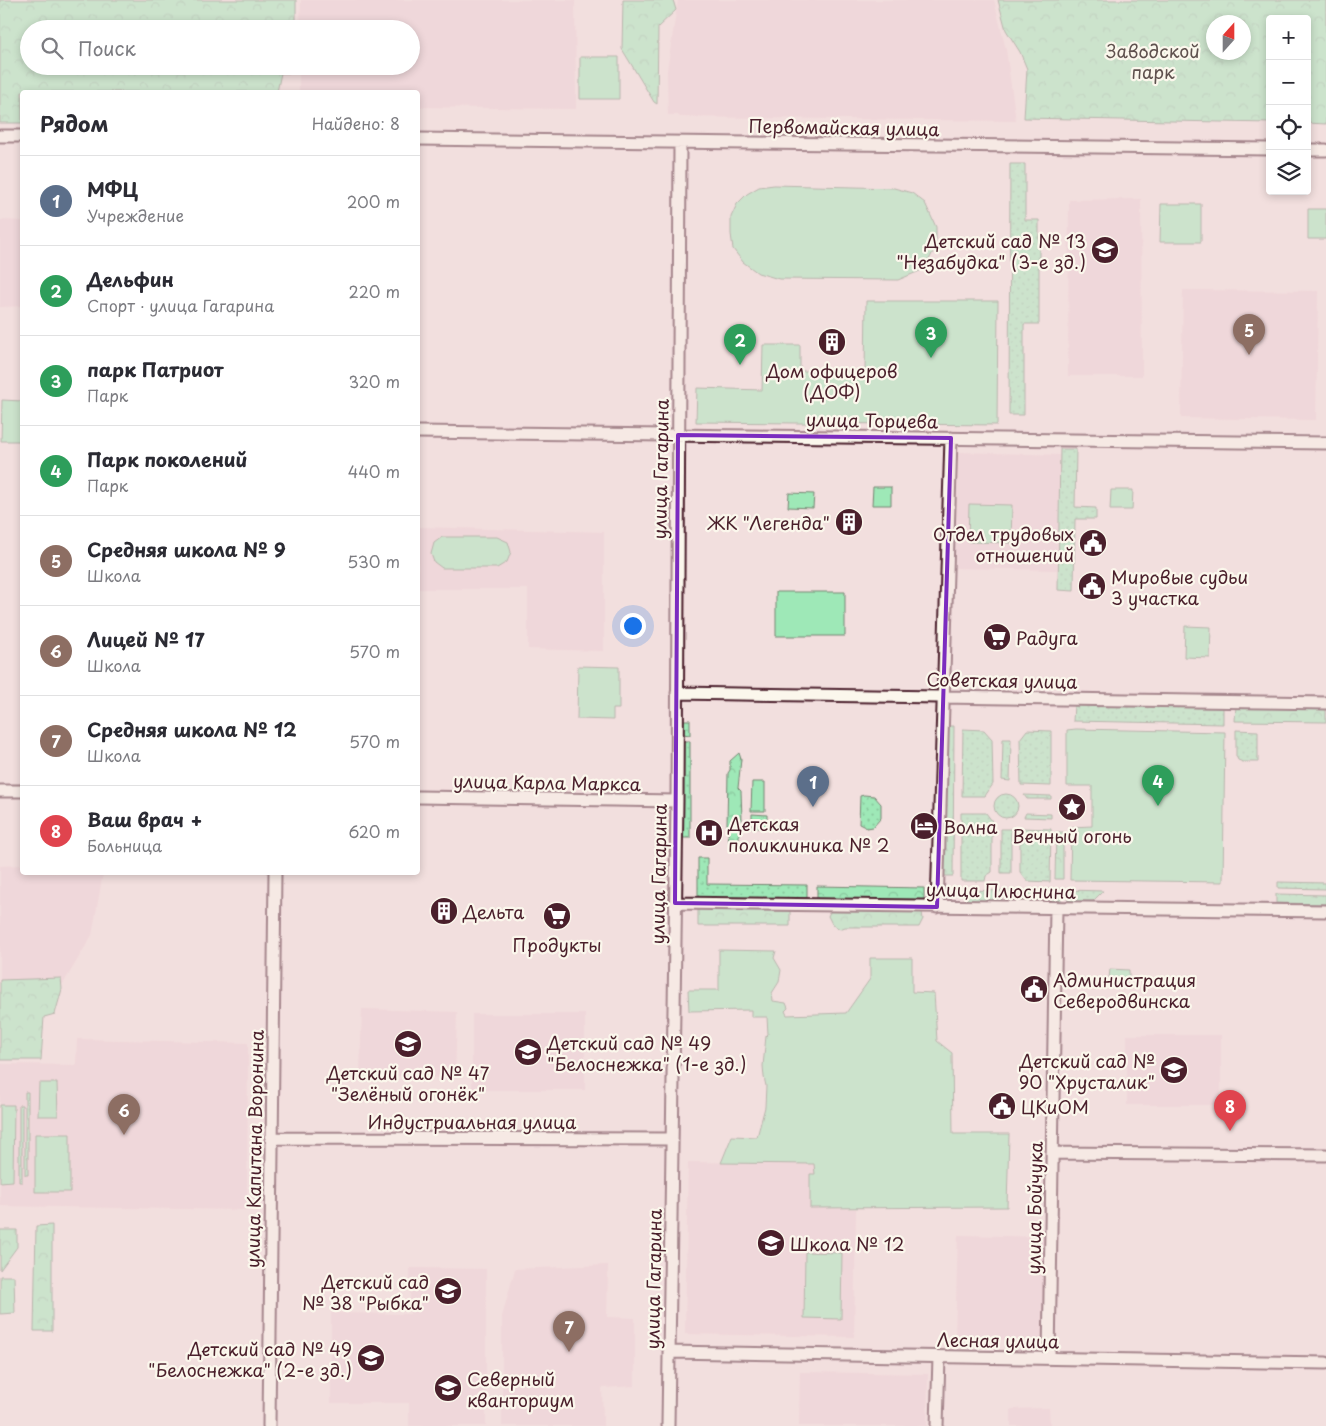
<!DOCTYPE html>
<html lang="ru">
<meta charset="utf-8">
<style>
:root{--surface:#fff;--page:#f7f7f7;--text:#2b2b33;--muted:#7c7c81;--line:#e1e1e2;--accent:#4a1f2b}
body{margin:0;font-family:"Playpen Sans",sans-serif;background:var(--page);color:var(--text)}
.controls{position:absolute;right:15px;top:15px;display:grid;overflow:hidden;border-radius:5px;box-shadow:0 2px 8px #0003}
.controls button{width:45px;height:45px;display:grid;place-items:center;padding:0;border:0;border-bottom:1px solid var(--line);background:var(--surface);color:var(--text);font:25px sans-serif}
.compass{position:absolute;left:1206px;top:15px;width:45px;height:45px;border-radius:50%;background:var(--surface);box-shadow:0 2px 8px #0003;rotate:21deg}
.you{position:absolute;left:632px;top:625px;width:18px;height:18px;margin:-12px;border:4px solid #fff;border-radius:50%;background:#1a73e8;box-shadow:0 0 0 8px #1a73e833}
.badge{display:grid;place-items:center;width:32px;height:32px;border-radius:50%;background:var(--accent);color:#fff;font-size:16px;font-weight:700}
.pin{position:absolute;translate:-50% -41px;filter:drop-shadow(0 1px 2px #0008)}
.pin::after{content:'';position:absolute;top:26px;width:18px;height:15px;background:inherit;clip-path:polygon(0 0,100% 0,50% 100%)}
.list{margin:0;padding:0;list-style:none}
h2{display:flex;justify-content:space-between;align-items:center;height:65px;margin:0;padding:0 20px;font-size:21px}
h2 small{font-size:16px;font-weight:400;color:var(--muted)}
.list li{display:grid;grid-template-columns:32px 1fr auto;gap:15px;align-items:center;box-sizing:border-box;height:90px;padding:0 20px;border-top:1px solid var(--line)}
.list b{display:block;font-size:19px;white-space:nowrap}
.list p{margin:0;font-size:16px;white-space:nowrap;color:var(--muted)}
.list em{font-size:16px;font-style:normal;color:var(--muted)}
.icon{flex:none;width:28px;height:28px;fill:none;stroke:currentColor;stroke-width:2;stroke-linecap:round;stroke-linejoin:round}
.map{position:relative;flex:none;width:1326px;height:1426px;overflow:hidden}
.search{position:absolute;background:var(--surface);box-shadow:0 2px 8px #0003;left:20px;top:20px;width:400px;height:55px;display:flex;align-items:center;gap:12px;box-sizing:border-box;padding:0 18px;border-radius:28px;color:var(--muted);font-size:19px}
.panel{position:absolute;background:var(--surface);box-shadow:0 2px 8px #0003;left:20px;top:90px;width:400px;height:785px;border-radius:5px}
.map>svg:first-child{display:block}
</style>
<div class="map">
<svg width="1326" height="1426" viewBox="0 0 1326 1426">
<defs>
<pattern id="grass-dots" width="8" height="8" patternUnits="userSpaceOnUse" patternTransform="scale(1.25)"><rect width="8" height="8" fill="#9ee8b7"/><path d="M2 2h.1M6 6h.1" fill="none" stroke="#8ac79e" stroke-width="1.8" stroke-linecap="round"/></pattern>
<pattern id="forest-crowns" width="20" height="18" patternUnits="userSpaceOnUse" patternTransform="scale(1.25)"><rect width="20" height="18" fill="#9ee8b7"/><path d="M2 6a3 3 0 1 1 6 0M12 15a3 3 0 1 1 6 0" fill="none" stroke="#8ac79e"/></pattern>
</defs>
<rect width="100%" height="100%" fill="#f2dfde"/>
<filter id="ink" filterUnits="userSpaceOnUse"><feTurbulence type="fractalNoise" baseFrequency=".02" numOctaves="2"/><feDisplacementMap in="SourceGraphic" scale="10" xChannelSelector="R" yChannelSelector="G"/><feConvolveMatrix kernelMatrix="1 2 1 2 8 2 1 2 1" color-interpolation-filters="sRGB"/></filter>
<g filter="url(#ink)">
<path fill="#ecced4" d="M301,0H575L576,109L418,107V92H299V66H411V29H300Z
M678,0H994L1006,50L1016,121L680,117L678,115H668L667,71Z
M1141,199L1142,376H1068L1069,200Z
M0,220L22,221V306L0,307Z
M1183,290L1318,291L1316,420L1181,418Z
M958,452L1060,455L1057,570L955,568Z
M418,527L604,532V651L528,649V589H418Z
M22,865V872L103,873L92,935L63,984H0V866Z
M362,1009L457,1012L455,1078L360,1075Z
M472,1014H585V1090H472Z
M1127,1035H1221V1105H1127Z
M77,1039L248,1043L247,1210L0,1206V1064L76,1065Z
M688,1162L815,1164V1174H810V1208L856,1209L854,1337L685,1334Z
M958,1235L1046,1237L1042,1340L955,1339Z
M608,1265L607,1317L635,1318V1386L602,1388L603,1426H502V1317L515,1269Z
M410,1268L486,1269V1426H409V1403H331V1313L410,1314Z
M800,1372L928,1374L927,1426H799Z
M1049,1408L1050,1426H1011V1409Z"/>
<path fill="url(#grass-dots)" stroke="#748471" d="M1010,164H1025V220H1039V324H1024V415H1009Z
M1060,449H1076L1075,507L1096,508V519H1075L1074,591L1058,590Z
M1074,705L1223,707V724L1073,721Z
M683,720H690V735L683,734Z
M963,729L984,730L992,739L993,784L985,796H962Z
M1027,730L1051,731V786L1021,785L1020,739Z
M1236,730L1258,731V762H1243L1238,760L1236,756Z
M1003,739H1011L1010,781L1002,780Z
M683,741H690V838H679V815L683,810Z
M994 806a12 12 0 1 1 24 0a12 12 0 1 1-24 0Z
M864,795L874,796L881,804V818L873,827L867,828L859,824L860,796Z
M1024,795L1051,796V799H1027Z
M961,813H986L992,821V872L986,876L985,881H961Z
M1026,813L1051,814V818L1024,817Z
M1020,828L1051,829L1050,882L1027,881L1020,872Z
M1001,829H1011V873H1001Z
M698,858H707V884L807,885V898L698,897Z
M1278,882L1326,883V889L1278,888Z
M1048,889H1061V901L1048,900Z
M966,890L1002,891V902H966Z
M1068,890L1103,891L1093,901H1068Z
M1006,891H1043V902H1005Z
M25,1092H28V1175H25Z
M19,1105H22V1182H19Z"/>
<path fill="url(#forest-crowns)" stroke="#748471" fill-rule="evenodd" d="M0,0H296V29H29V66H294V73H281L277,92H22V123H0Z
M623,0H673L676,10L658,27L657,104L654,102L622,49Z
M998,0H1326V124L1307,123V19H1270V123L1024,118L1027,69L1020,52L1006,30ZM1214,22H1244V52H1214Z
M1236,705L1326,707V722L1235,721Z
M945,726H954L953,876H944Z
M739,753L741,759L738,788L741,791L742,819L739,828V840L729,842L727,824L728,773L730,770V761Z
M1056,832H1063V879H1055Z
M817,886L924,888V900L817,899Z
M1276,894L1326,895V904L1276,903Z
M698,907H790V926H698Z
M832,908L917,909L922,912L923,919L919,927H845L840,929L832,924L828,916Z
M61,978L62,989L55,1014L44,1017L41,1060H0V980Z
M52,1225V1331H34L36,1226Z
M0,1230H17V1247L0,1270Z"/>
<path fill="#9ee8b7" stroke="#748471" d="M580,57H619V99H580Z
M774,185L894,188L912,193L925,203L936,227V245L930,258L922,270L898,280L779,279L758,273L743,262L733,249L731,234V217L737,204L747,194L759,187Z
M1161,204H1201V242H1160Z
M1308,209H1326V239H1308Z
M866,301H998L997,425L696,422L697,388L762,390L763,345H800V371H865Z
M2,400L22,401L21,441H1Z
M873,487H891V505H872Z
M1111,490H1133L1132,510H1110Z
M789,493L814,494L813,508L788,507Z
M969,504L1012,505L1011,543L968,542Z
M442,537H497L508,542L511,552L507,562L497,568H442L434,562L431,554L434,543Z
M776,592H845V636H776Z
M1185,626L1211,627L1210,658L1184,657Z
M578,666L619,667V709H613V720L577,719Z
M1076,729L1225,732L1223,882L1070,880L1071,827L1092,826V786H1067V730Z
M752,782H765V811H751Z
M752,814L767,815V828H752Z
M719,950L776,951L774,958L781,970L779,982L772,993L773,1001L786,1003L788,1008L785,1011L787,1015L846,1013L870,979V958H912V992L934,993L937,1041L952,1053L953,1134H1009L1007,1207L810,1208V1174H815L814,1164L721,1163L732,1136L757,1137L765,1107L766,1086L764,1077L763,1066L766,1036L768,1034L767,1017H751V1010L689,1011L688,990H719Z
M1110,969L1129,970V980L1109,979Z
M39,1083H57L58,1116H38Z
M0,1105H14L13,1181L0,1182Z
M35,1134H70V1192H35Z
M805,1252L842,1253L841,1319L804,1318Z
M0,1276H14L15,1313L0,1314Z"/>
<g fill="none" stroke-linecap="round" stroke-linejoin="round">
<defs>
<path id="minor" d="M0,136H22
M418,139L1270,149
M1307,150H1326
M418,432L1326,443
M677,693L1326,703
M0,791H22
M418,797L677,801
M675,903L1326,911
M937,907L951,438
M271,1138L672,1139
M1052,1153L1326,1155
M669,1352L1326,1363
M1049,1358L1056,908
M269,1426L275,872
M668,1426L677,801L680,143
M937,1426L939,1357"/>
</defs>
<use href="#minor" stroke="#4a1f2b" stroke-width="15"/>
<use href="#minor" stroke="#fbf7ec" stroke-width="11"/>
</g>
</g>
<path d="M0 0H1326V1426H0ZM678,435L951,438L937,907L675,903Z" fill="#f2dfde" fill-opacity=".55" fill-rule="evenodd"/>
<path fill="none" stroke="#7b2cbf" stroke-width="4" stroke-linejoin="round" d="M678,435L951,438L937,907L675,903Z"/>
<defs>
<symbol id="school-disc" viewBox="-11 -11 22 22"><circle r="9.5" fill="#4a1f2b" stroke="#fbf7ec"/><path d="M0-5L7-2L0 1L-7-2ZM-4 1L0 2.5L4 1V4Q0 6-4 4Z" fill="#fff"/></symbol>
<symbol id="building-disc" viewBox="-11 -11 22 22"><circle r="9.5" fill="#4a1f2b" stroke="#fbf7ec"/><path d="M-4-6H4V6H1V3H-1V6H-4ZM-2.5-4.3h1.7v1.8h-1.7ZM.8-4.3h1.7v1.8H.8ZM-2.5-1h1.7V.8h-1.7ZM.8-1h1.7V.8H.8Z" fill="#fff"/></symbol>
<symbol id="civic-disc" viewBox="-11 -11 22 22"><circle r="9.5" fill="#4a1f2b" stroke="#fbf7ec"/><path d="M-.6-6.5H3V-4.5H.6V-3L4-1V1h2V6H-6V1h2V-1L-.6-3ZM-1.2 2.5V6h2.4V2.5Z" fill="#fff"/></symbol>
<symbol id="supermarket-disc" viewBox="-11 -11 22 22"><circle r="9.5" fill="#4a1f2b" stroke="#fbf7ec"/><path d="M-6-5.5h2.5l.6 2H6L4.5 2H-2.5L-4.4-4H-6ZM-1.5 3.2a1.3 1.3 0 1 0 .1 0ZM3 3.2a1.3 1.3 0 1 0 .1 0Z" fill="#fff"/></symbol>
<symbol id="sight-disc" viewBox="-11 -11 22 22"><circle r="9.5" fill="#4a1f2b" stroke="#fbf7ec"/><path d="M0-6L1.8-2.2L6-1.7L2.9 1.2L3.7 5.4L0 3.3L-3.7 5.4L-2.9 1.2L-6-1.7L-1.8-2.2Z" fill="#fff"/></symbol>
<symbol id="hotel-disc" viewBox="-11 -11 22 22"><circle r="9.5" fill="#4a1f2b" stroke="#fbf7ec"/><path d="M-6-4.5h1.5V1H6V5H4.5V3h-9V5H-6ZM-4 0a1.8 1.8 0 1 1 3.6 0ZM.5 0V-2.5h3Q6-2.5 6 0Z" fill="#fff"/></symbol>
<symbol id="hospital-disc" viewBox="-11 -11 22 22"><circle r="9.5" fill="#4a1f2b" stroke="#fbf7ec"/><path d="M-5-5h3v3.5h4V-5h3V5h-3V1.5h-4V5h-3Z" fill="#fff"/></symbol>
</defs>
<g fill-rule="evenodd">
<use href="#school-disc" x="1089" y="234" width="32" height="32"/>
<use href="#building-disc" x="816" y="326" width="32" height="32"/>
<use href="#building-disc" x="833" y="506" width="32" height="32"/>
<use href="#civic-disc" x="1077" y="527" width="32" height="32"/>
<use href="#civic-disc" x="1076" y="570" width="32" height="32"/>
<use href="#supermarket-disc" x="981" y="621" width="32" height="32"/>
<use href="#sight-disc" x="1056" y="791" width="32" height="32"/>
<use href="#hotel-disc" x="908" y="810" width="32" height="32"/>
<use href="#hospital-disc" x="693" y="817" width="32" height="32"/>
<use href="#building-disc" x="428" y="895" width="32" height="32"/>
<use href="#supermarket-disc" x="541" y="900" width="32" height="32"/>
<use href="#civic-disc" x="1018" y="973" width="32" height="32"/>
<use href="#school-disc" x="392" y="1028" width="32" height="32"/>
<use href="#school-disc" x="512" y="1036" width="32" height="32"/>
<use href="#school-disc" x="1158" y="1054" width="32" height="32"/>
<use href="#civic-disc" x="986" y="1090" width="32" height="32"/>
<use href="#school-disc" x="755" y="1227" width="32" height="32"/>
<use href="#school-disc" x="432" y="1275" width="32" height="32"/>
<use href="#school-disc" x="355" y="1342" width="32" height="32"/>
<use href="#school-disc" x="432" y="1372" width="32" height="32"/>
</g>
<g text-anchor="middle" dominant-baseline="central" stroke-width="4.5" stroke-linejoin="round" paint-order="stroke">
<g font-size="18" fill="#5f514e" stroke="#fbf7ec">
<text x="1153" y="50">Заводской<tspan x="1153" dy="21">парк</tspan></text>
</g>
<g font-size="18" fill="#4a1f2b" stroke="#fbf7ec">
<text transform="translate(844 127) rotate(1)">Первомайская улица</text>
<text transform="translate(872 420) rotate(1)">улица Торцева</text>
<text transform="translate(660 469) rotate(-89)">улица Гагарина</text>
<text transform="translate(1002 680) rotate(1)">Советская улица</text>
<text transform="translate(547 782) rotate(1)">улица Карла Маркса</text>
<text transform="translate(658 874) rotate(-89)">улица Гагарина</text>
<text transform="translate(1001 890) rotate(1)">улица Плюснина</text>
<text x="472" y="1121">Индустриальная улица</text>
<text transform="translate(254 1149) rotate(-89)">улица Капитана Воронина</text>
<text transform="translate(1034 1208) rotate(-89)">улица Бойчука</text>
<text transform="translate(653 1279) rotate(-89)">улица Гагарина</text>
<text transform="translate(998 1340) rotate(1)">Лесная улица</text>
</g>
<g font-size="18" fill="#4a1f2b" stroke="#fbf7ec" text-anchor="start">
<text x="1086" y="240" text-anchor="end">Детский сад № 13<tspan x="1086" dy="21">"Незабудка" (3-е зд.)</tspan></text>
<text x="832" y="370" text-anchor="middle">Дом офицеров<tspan x="832" dy="21">(ДОФ)</tspan></text>
<text x="830" y="522" text-anchor="end">ЖК "Легенда"</text>
<text x="1074" y="533" text-anchor="end">Отдел трудовых<tspan x="1074" dy="21">отношений</tspan></text>
<text x="1111" y="576">Мировые судьи<tspan x="1111" dy="21">3 участка</tspan></text>
<text x="1016" y="637">Радуга</text>
<text x="728" y="823">Детская<tspan x="728" dy="21">поликлиника № 2</tspan></text>
<text x="943" y="826">Волна</text>
<text x="1072" y="835" text-anchor="middle">Вечный огонь</text>
<text x="463" y="911">Дельта</text>
<text x="557" y="944" text-anchor="middle">Продукты</text>
<text x="1053" y="979">Администрация<tspan x="1053" dy="21">Северодвинска</tspan></text>
<text x="547" y="1042">Детский сад № 49<tspan x="547" dy="21">"Белоснежка" (1-е зд.)</tspan></text>
<text x="1155" y="1060" text-anchor="end">Детский сад №<tspan x="1155" dy="21">90 "Хрусталик"</tspan></text>
<text x="408" y="1072" text-anchor="middle">Детский сад № 47<tspan x="408" dy="21">"Зелёный огонёк"</tspan></text>
<text x="1021" y="1106">ЦКиОМ</text>
<text x="790" y="1243">Школа № 12</text>
<text x="429" y="1281" text-anchor="end">Детский сад<tspan x="429" dy="21">№ 38 "Рыбка"</tspan></text>
<text x="352" y="1348" text-anchor="end">Детский сад № 49<tspan x="352" dy="21">"Белоснежка" (2-е зд.)</tspan></text>
<text x="467" y="1378">Северный<tspan x="467" dy="21">кванториум</tspan></text>
</g>
</g>
</svg>
<div class="controls">
<button>+</button>
<button>−</button>
<button><svg class="icon" aria-label="locate" viewBox="0 0 24 24"><circle cx="12" cy="12" r="6"/><path d="M12 2v4M12 18v4M2 12h4M18 12h4"/></svg></button>
<button><svg class="icon" aria-label="layers" viewBox="0 0 24 24"><path d="M12 4l9 5-9 5-9-5zM3 14l9 5 9-5"/></svg></button>
</div>
<svg class="compass" viewBox="-18 -18 36 36"><path d="M0-13l5 13h-10z" fill="#e53935"/><path d="M0 13l5-13h-10z" fill="#7c7c81"/></svg>
<div class="you"></div>
<div class="pin badge" style="left:813px;top:807px;background:#5c6f8a">1</div>
<div class="pin badge" style="left:740px;top:365px;background:#2e9e5b">2</div>
<div class="pin badge" style="left:931px;top:358px;background:#2e9e5b">3</div>
<div class="pin badge" style="left:1158px;top:806px;background:#2e9e5b">4</div>
<div class="pin badge" style="left:1249px;top:355px;background:#8d6e63">5</div>
<div class="pin badge" style="left:124px;top:1135px;background:#8d6e63">6</div>
<div class="pin badge" style="left:569px;top:1352px;background:#8d6e63">7</div>
<div class="pin badge" style="left:1230px;top:1131px;background:#e0444e">8</div>
<div class="search"><svg class="icon" aria-label="search" viewBox="0 0 24 24"><circle cx="10" cy="10" r="6"/><path d="M15 15l6 6"/></svg>Поиск</div>
<section class="panel">
<h2>Рядом<small>Найдено: 8</small></h2>
<ul class="list">
<li><span class="badge" style="background:#5c6f8a">1</span><div><b>МФЦ</b><p>Учреждение</p></div><em>200 m</em></li>
<li><span class="badge" style="background:#2e9e5b">2</span><div><b>Дельфин</b><p>Спорт · улица Гагарина</p></div><em>220 m</em></li>
<li><span class="badge" style="background:#2e9e5b">3</span><div><b>парк Патриот</b><p>Парк</p></div><em>320 m</em></li>
<li><span class="badge" style="background:#2e9e5b">4</span><div><b>Парк поколений</b><p>Парк</p></div><em>440 m</em></li>
<li><span class="badge" style="background:#8d6e63">5</span><div><b>Средняя школа № 9</b><p>Школа</p></div><em>530 m</em></li>
<li><span class="badge" style="background:#8d6e63">6</span><div><b>Лицей № 17</b><p>Школа</p></div><em>570 m</em></li>
<li><span class="badge" style="background:#8d6e63">7</span><div><b>Средняя школа № 12</b><p>Школа</p></div><em>570 m</em></li>
<li><span class="badge" style="background:#e0444e">8</span><div><b>Ваш врач +</b><p>Больница</p></div><em>620 m</em></li>
</ul>
</section>
</div>
